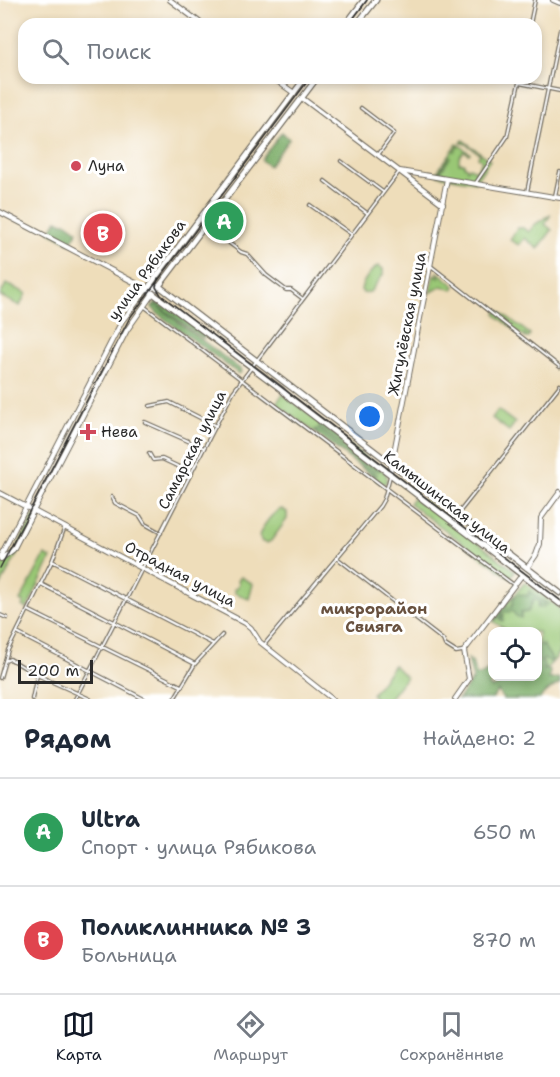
<!DOCTYPE html>
<html lang="ru">
<meta charset="utf-8">
<style>
:root{--surface:#fff;--page:#f2f2f3;--text:#1f2937;--muted:#747a83;--line:#e0e1e3;--accent:#111827}
body{margin:0;font-family:"Shantell Sans",sans-serif;background:var(--page);color:var(--text)}
.controls{position:absolute;right:18px;bottom:18px;display:grid;overflow:hidden;border-radius:12px;box-shadow:0 3px 9px #0003}
.controls button{width:54px;height:54px;display:grid;place-items:center;padding:0;border:0;border-bottom:2px solid var(--line);background:var(--surface);color:var(--text);font:30px sans-serif}
.scale{position:absolute;left:18px;bottom:15px;width:75px;box-sizing:border-box;padding-left:6px;border:3px solid #2b2b2b;border-top:0;font-size:16px;line-height:21px;white-space:nowrap;color:#2b2b2b;-webkit-text-stroke:4px #fff;paint-order:stroke}
.you{position:absolute;left:370px;top:417px;width:21px;height:21px;margin:-15px;border:4px solid #fff;border-radius:50%;background:#1a73e8;box-shadow:0 0 0 9px #1a73e833}
.badge{display:grid;place-items:center;width:39px;height:39px;border-radius:50%;background:var(--accent);color:#fff;font-size:20px;font-weight:700}
.pin{position:absolute;translate:-50% -50%;border:3px solid #fff;box-shadow:0 2px 6px #0006}
.list{margin:0;padding:0;list-style:none}
h2{display:flex;justify-content:space-between;align-items:center;height:78px;margin:0;padding:0 24px;font-size:26px}
h2 small{font-size:20px;font-weight:400;color:var(--muted)}
.list li{display:grid;grid-template-columns:39px 1fr auto;gap:18px;align-items:center;box-sizing:border-box;height:108px;padding:0 24px;border-top:2px solid var(--line)}
.list b{display:block;font-size:22px;white-space:nowrap}
.list p{margin:0;font-size:20px;white-space:nowrap;color:var(--muted)}
.list em{font-size:20px;font-style:normal;color:var(--muted)}
.icon{flex:none;width:33px;height:33px;fill:none;stroke:currentColor;stroke-width:2;stroke-linecap:round;stroke-linejoin:round}
.map{position:relative;flex:none;width:560px;height:699px;overflow:hidden}
.search{position:absolute;background:var(--surface);box-shadow:0 3px 9px #0003;left:18px;right:18px;top:18px;height:66px;display:flex;align-items:center;gap:15px;box-sizing:border-box;padding:0 21px;border-radius:18px;color:var(--muted);font-size:22px}
.sheet{height:294px;background:var(--surface)}
nav{display:flex;justify-content:space-around;align-items:center;box-sizing:border-box;height:84px;border-top:2px solid var(--line);background:var(--surface);font-size:16px;color:var(--muted)}
nav a{display:grid;justify-items:center;gap:3px}
nav .on{color:var(--accent)}
.map>svg:first-child{display:block}
</style>
<div class="map">
<svg width="560" height="699" viewBox="0 0 560 699">
<rect width="100%" height="100%" fill="#fff"/>
<filter id="ink" filterUnits="userSpaceOnUse"><feTurbulence type="fractalNoise" baseFrequency=".0167" numOctaves="2"/><feDisplacementMap in="SourceGraphic" scale="12" xChannelSelector="R" yChannelSelector="G"/><feConvolveMatrix kernelMatrix="1 2 1 2 8 2 1 2 1" color-interpolation-filters="sRGB"/></filter>
<filter id="wash" filterUnits="userSpaceOnUse"><feTurbulence type="fractalNoise" baseFrequency=".008" numOctaves="4" result="noise"/><feDisplacementMap in="SourceGraphic" scale="24" xChannelSelector="R" yChannelSelector="G"/><feGaussianBlur stdDeviation="1.35" result="paint"/><feColorMatrix in="noise" values="0 0 0 0 0 0 0 0 0 0 0 0 0 0 0 0 0 1.4 0 .05"/><feComposite in="paint" operator="in"/></filter>
<g filter="url(#wash)">
<rect width="100%" height="100%" fill="#eeddba"/>
<path fill="#99c775" stroke="#627950" stroke-width="1.5" d="M463,140L490,160L475,182L453,178V175L452,178L438,175L436,173L442,174L440,173L451,156L439,172H437L457,144L459,145L454,152L459,145L470,153L469,154L464,151L459,158V163H464V166L467,167V170L470,167L476,171L482,160L478,157L480,154L466,144L461,143Z
M551,214L545,224L552,230L538,249L525,238L519,245L510,240L517,228H523L529,232L534,225Z
M378,266L383,269V275L370,292L363,293L361,290C362,282 371,270 378,266Z
M438,272L455,286L453,290L442,286L430,293L434,275L435,274L439,277Z
M6,284L26,293L20,306L0,296Z
M498,310L530,334L529,338H525V334L523,336L497,316L496,313Z
M283,394L385,472L387,477L386,483L383,484L276,403Z
M498,410L515,423L509,431L492,418Z
M413,498L420,504L423,500L515,571L510,578L409,503Z
M282,509L287,512V519L271,541L267,543L262,542L259,536C262,527 272,512 282,509Z
M33,516L36,518L0,587V570L6,558L15,552Z
M45,555L51,558L27,609L22,606L24,603L20,601Z
M241,577L253,584L249,599L235,593L234,589L237,588L239,583L238,580Z
M525,582L560,609V654L556,656L557,657L545,670L542,661L538,660V632L508,631L493,621Z
M394,665L406,677L389,699H375L372,694Z"/>
<path fill="#7aac66" stroke="#526c48" stroke-width="1.5" d="M282,132L289,139L269,166L261,160Z
M57,220L63,223H67L78,231L70,243L50,232Z
M156,301L166,307L168,306L206,335L203,338L156,304Z
M154,304L240,369L241,372L239,374L157,313L152,307Z
M322,424L380,469L379,471L375,470L319,427V425Z
M316,429H318L377,475H372L321,437L315,431Z
M529,591L549,605L544,602V607L538,608L537,605L540,603L534,599L528,612L521,613V618L516,616L512,610L509,612L502,611L500,614H504L503,621L500,620L502,616L493,621L510,599L506,606L507,608L511,607L514,601L513,598L519,594L528,596Z
M538,644L543,645L552,659L551,662L545,659L541,661L544,665V670L548,669L550,671L549,679L560,678V683L543,694L540,699H503L498,691L492,699H458L473,679L468,659L472,662L476,675H481L487,671L492,674L493,677L489,685L491,688L511,681L512,677L538,676Z"/>
</g>
<g filter="url(#ink)">
<g fill="none" stroke-linecap="round" stroke-linejoin="round">
<defs>
<path id="street" d="M530,24L535,0
M519,83L560,91
M361,108L394,133L378,155
M341,161L383,192
M325,181L367,213
M475,184L507,137L520,78
M527,192L560,30
M555,196L560,172
M310,205L351,234
M205,225L241,252L247,254L266,275L286,290H291L303,299
M431,266L560,367
M145,307L514,585
M150,406L169,402L216,426
M145,422L204,448
M149,453L153,460L162,459L192,473
M112,497L115,503L140,516L145,524L161,533
M457,515L560,385
M337,558L443,640L445,645L456,652L462,651
M52,561L213,644
M41,584L195,664
M28,610L181,686
M0,615L7,618
M17,633L144,699
M264,645L380,506L384,499L390,476
M5,661L10,659L37,675L90,699
M0,678L8,650L52,561L65,527
M32,699L37,675
M75,699L233,392L399,172
M174,699L195,664L222,635"/>
<path id="secondary" d="M170,0L202,24
M553,0L560,3
M273,78L294,93
M302,98L443,204
M400,171L560,198
M0,212L147,289L122,321L0,557
M390,473L447,179
M0,493L245,623L251,628L260,642L332,699
M1,559L13,550L127,330L153,293
M527,568L536,555L540,544L541,518L560,492
M455,699L469,679L464,651L522,575"/>
<path id="primary" d="M346,24L364,0
M357,24L376,0
M147,289L281,389L290,398L560,604
M147,289L159,286L560,593
M147,289L305,78
M157,289L317,78"/>
</defs>
<use href="#street" stroke="#6f695d" stroke-width="4.5"/>
<use href="#secondary" stroke="#6f695d" stroke-width="6"/>
<use href="#primary" stroke="#6f695d" stroke-width="7"/>
<use href="#street" stroke="#fff" stroke-width="2"/>
<use href="#secondary" stroke="#fff" stroke-width="4"/>
<use href="#primary" stroke="#fff" stroke-width="4.5"/>
<path stroke="#2b2b2b" stroke-width="1.5" d="M349,24L367,0
M158,278L156,287L161,295L560,600
M0,568L129,319L310,78"/>
</g>
</g>
<g fill="#d1495b" stroke="#fff" stroke-width="2">
<circle cx="76" cy="166" r="6"/>
<path d="M85 423h6v6h6v6h-6v6h-6v-6h-6v-6h6z"/>
</g>
<g text-anchor="middle" dominant-baseline="central" stroke-width="6" stroke-linejoin="round" paint-order="stroke">
<g font-size="15" fill="#2b2b2b" stroke="#fff" text-anchor="start">
<text x="88" y="166">Луна</text>
<text x="101" y="432">Нева</text>
</g>
<g font-size="15" fill="#2b2b2b" stroke="#fff">
<text transform="translate(147 270) rotate(-54)">улица Рябикова</text>
<text transform="translate(407 324) rotate(-79)">Жигулёвская улица</text>
<text transform="translate(192 450) rotate(-63)">Самарская улица</text>
<text transform="translate(447 502) rotate(38)">Камышинская улица</text>
<text transform="translate(180 574) rotate(28)">Отрадная улица</text>
</g>
<g font-size="16" font-weight="bold" fill="#68513f" stroke="#fff">
<text x="374" y="608">микрорайон<tspan x="374" dy="18">Свияга</tspan></text>
</g>
</g>
</svg>
<div class="controls">
<button><svg class="icon" aria-label="locate" viewBox="0 0 24 24"><circle cx="12" cy="12" r="6"/><path d="M12 2v4M12 18v4M2 12h4M18 12h4"/></svg></button>
</div>
<div class="scale">200 m</div>
<div class="you"></div>
<div class="pin badge" style="left:224px;top:221px;background:#2e9e5b">A</div>
<div class="pin badge" style="left:103px;top:233px;background:#e0444e">B</div>
<div class="search"><svg class="icon" aria-label="search" viewBox="0 0 24 24"><circle cx="10" cy="10" r="6"/><path d="M15 15l6 6"/></svg>Поиск</div>
</div>
<section class="sheet">
<h2>Рядом<small>Найдено: 2</small></h2>
<ul class="list">
<li><span class="badge" style="background:#2e9e5b">A</span><div><b>Ultra</b><p>Спорт · улица Рябикова</p></div><em>650 m</em></li>
<li><span class="badge" style="background:#e0444e">B</span><div><b>Поликлинника № 3</b><p>Больница</p></div><em>870 m</em></li>
</ul>
</section>
<nav>
<a class="on"><svg class="icon" aria-label="map" viewBox="0 0 24 24"><path d="M3 6l6-2 6 2 6-2v14l-6 2-6-2-6 2zM9 4v14M15 6v14"/></svg>Карта</a>
<a><svg class="icon" aria-label="directions" viewBox="0 0 24 24"><path d="M12 3l9 9-9 9-9-9zM9 14v-3h6M13 9l2 2-2 2"/></svg>Маршрут</a>
<a><svg class="icon" aria-label="saved" viewBox="0 0 24 24"><path d="M7 4h10v16l-5-4-5 4z"/></svg>Сохранённые</a>
</nav>
